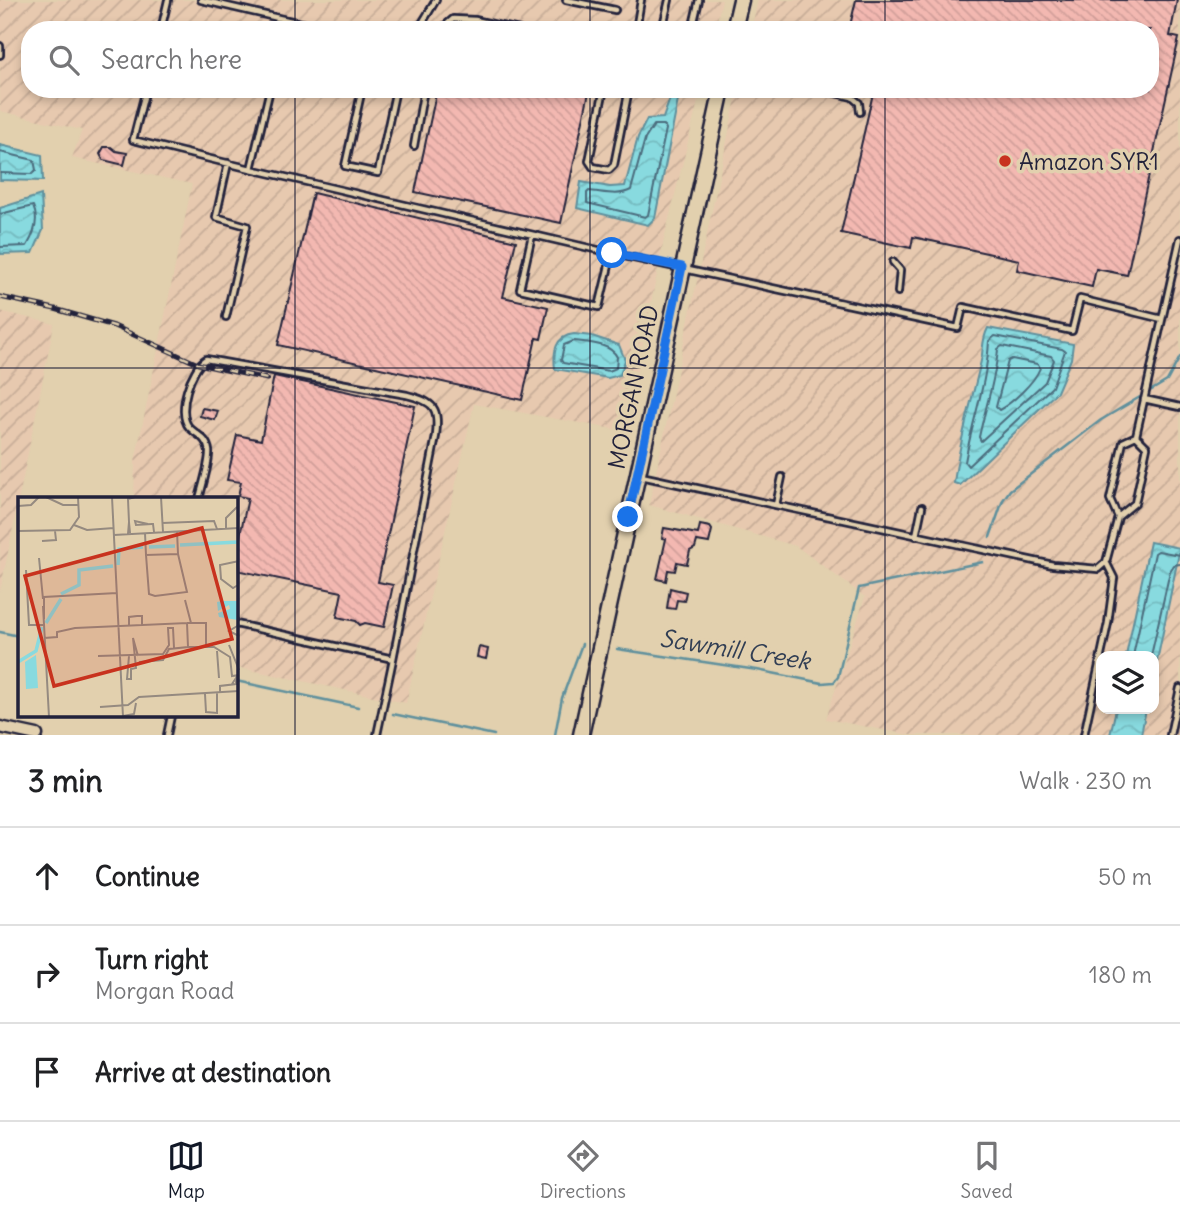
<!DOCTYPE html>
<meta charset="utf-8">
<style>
:root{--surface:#fff;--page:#f2f2f2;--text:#202124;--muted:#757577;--line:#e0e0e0;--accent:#111827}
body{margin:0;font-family:Delius,sans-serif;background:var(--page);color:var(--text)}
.controls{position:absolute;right:21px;bottom:21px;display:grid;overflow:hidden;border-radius:14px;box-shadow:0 4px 10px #0003}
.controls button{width:63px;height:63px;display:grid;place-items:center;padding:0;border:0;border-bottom:2px solid var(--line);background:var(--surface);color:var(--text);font:35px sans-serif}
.stop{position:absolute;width:21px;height:21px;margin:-16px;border:5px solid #1a73e8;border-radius:50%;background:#fff}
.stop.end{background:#1a73e8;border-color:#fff;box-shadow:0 2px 7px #0008}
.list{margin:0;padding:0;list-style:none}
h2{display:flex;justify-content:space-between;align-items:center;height:91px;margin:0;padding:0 28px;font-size:30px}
h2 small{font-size:23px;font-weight:400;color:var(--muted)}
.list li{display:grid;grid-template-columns:46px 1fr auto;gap:21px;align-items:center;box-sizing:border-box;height:98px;padding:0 28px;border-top:2px solid var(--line)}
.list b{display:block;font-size:26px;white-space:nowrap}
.list p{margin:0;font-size:23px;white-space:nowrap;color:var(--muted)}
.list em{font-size:23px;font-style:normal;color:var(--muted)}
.icon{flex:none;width:38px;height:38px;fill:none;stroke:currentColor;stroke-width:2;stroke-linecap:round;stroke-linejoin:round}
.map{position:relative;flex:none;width:1180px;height:735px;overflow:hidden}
.search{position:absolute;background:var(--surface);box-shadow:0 4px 10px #0003;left:21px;right:21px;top:21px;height:77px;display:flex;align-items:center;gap:18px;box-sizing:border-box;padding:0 24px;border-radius:28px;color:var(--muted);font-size:26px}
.sheet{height:385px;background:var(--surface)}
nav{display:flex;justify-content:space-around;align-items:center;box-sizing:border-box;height:98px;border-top:2px solid var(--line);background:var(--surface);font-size:19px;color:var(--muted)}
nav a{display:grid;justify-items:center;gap:4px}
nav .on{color:var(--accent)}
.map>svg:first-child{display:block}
</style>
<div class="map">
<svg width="1180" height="735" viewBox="0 0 1180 735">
<defs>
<pattern id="industrial-furrows" width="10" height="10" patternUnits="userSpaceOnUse" patternTransform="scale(1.75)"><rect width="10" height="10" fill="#e7c9af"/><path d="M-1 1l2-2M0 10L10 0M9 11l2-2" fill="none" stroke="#c6ac97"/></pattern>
<pattern id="water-waves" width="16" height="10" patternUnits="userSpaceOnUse" patternTransform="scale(1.75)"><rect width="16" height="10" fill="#88dadf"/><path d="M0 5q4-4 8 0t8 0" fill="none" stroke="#75bbc0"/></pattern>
<pattern id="building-back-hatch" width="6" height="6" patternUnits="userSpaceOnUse" patternTransform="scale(1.75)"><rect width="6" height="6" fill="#f3b8b1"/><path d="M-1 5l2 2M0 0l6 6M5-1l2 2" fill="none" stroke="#d09e99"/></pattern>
</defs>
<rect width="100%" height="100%" fill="#e2d0ae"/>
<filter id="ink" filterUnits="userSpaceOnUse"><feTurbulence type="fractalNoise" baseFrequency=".0143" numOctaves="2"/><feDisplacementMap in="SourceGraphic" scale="14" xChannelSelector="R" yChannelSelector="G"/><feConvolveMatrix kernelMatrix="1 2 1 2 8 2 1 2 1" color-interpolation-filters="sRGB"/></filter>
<g filter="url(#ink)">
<path fill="url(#industrial-furrows)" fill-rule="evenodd" d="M0,0H722L715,30H30V89H701L664,239L625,431L474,404L406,703L236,667V499H134L135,461L192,184L72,158L82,130L0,111Z
M758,0H1180V735H910L826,719L865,597L796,546L649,505L738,89H1150V30H751ZM1101,656H1154V709H1101Z
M0,311L54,324L0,592Z"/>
<path fill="url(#water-waves)" stroke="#5f909d" stroke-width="2" d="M672,93L679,95L655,218L648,225L577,208L581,182L610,187L625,186L638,137L647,119L663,118Z
M0,145L42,155L43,181L0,180Z
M41,195L43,230L33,253L0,254V208Z
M988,328L1073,344L1071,359L1057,392L960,485L954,483C959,443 971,404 980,365C984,351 981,341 988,328Z
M574,334L592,336L619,345L625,360L620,375L608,378L555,369C553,352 555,336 574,334Z
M1150,542L1180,548L1154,676V656H1126Z
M1116,709H1146L1141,735H1110Z"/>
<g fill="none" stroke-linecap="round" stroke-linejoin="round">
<path stroke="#4b6c7d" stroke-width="2" d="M654,125H664L666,129L648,215L645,217L587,203V193L589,191C603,192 618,197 631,190L645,139Z
M0,152L34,160L36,170L32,174L0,173
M0,214L33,206C39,219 35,233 27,246L0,247
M995,336L1062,349L1065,351L1052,387L968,466L965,462C972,422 987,382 989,341Z
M574,341C588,343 610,343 617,357L616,368L609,371L563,363L561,360L564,345Z
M1002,346L1051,356L1054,360L1045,382L981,441L979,437C985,408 996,378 998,349Z
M1012,359L1037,364L1040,368C1034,383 1012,403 999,410L996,407L997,403L1008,361Z
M1133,656L1155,553L1158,551L1180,555
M1151,656L1170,571L1174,565L1180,564"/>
<path stroke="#5f909d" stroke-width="2.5" d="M990,537L1003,500L1010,490L1101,420L1167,381L1180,357
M0,632L19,636
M617,649L757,670L822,683L834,682L838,677L859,588L983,562
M236,681L358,707
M393,714L494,735
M555,735L562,698L582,644"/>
</g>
<path fill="url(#building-back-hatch)" stroke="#22223b" stroke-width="2" d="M856,0H1177L1170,36L1179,38L1127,275L1096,269L1092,287L1017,270L1019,260L913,237L911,248L841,233L874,89H1150V30H849Z
M437,89H578L589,92L561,223L415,192Z
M104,147H111L116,151L127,153L124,165L103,160L100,154Z
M313,193L516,241L503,297L548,307L541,339L536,338L522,400L278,345Z
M274,376L415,406L378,582L393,585L384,627L365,623L360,625L356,621L337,617L342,592L236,570V554L248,498L238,496L241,482L227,480L237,435L261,440Z
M202,408L218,411L215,420L200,416Z
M700,525L710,527L712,530L709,543L697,541L695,548L690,551L687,564L677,562L675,571L668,570L666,581L657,579L666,539L662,538L664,528L698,534Z
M670,588L686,592L684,601L677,600L675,609L667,608Z
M479,647L488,649L486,659L477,657Z"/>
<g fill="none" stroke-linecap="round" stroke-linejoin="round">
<defs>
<path id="lane" d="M201,0L287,20
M566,0L615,10
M161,30L168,0
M284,30L287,20L333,30
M418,30L436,0
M440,30L453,19L475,20L519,30
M473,30L475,20
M636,30L641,0
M662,30L669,0
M692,30L699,0
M0,46V55
M146,89L133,140L251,169
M270,89L251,169L628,257L958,328L963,307L1072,331L1080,299L1162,319
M362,89L345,166L378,173L396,89
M604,89L589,161L593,167L609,170L614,165L629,89
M818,89L852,97L859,103L860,112
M414,146L424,89
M532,235L520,289L599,307L612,253
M893,262L900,270L898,292
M226,317L247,226L216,217L228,163
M1144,399L1180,407
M1136,436L1180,239
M641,476L1053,565L1098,569L1106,562L1118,517L1135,503L1147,447L1136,436
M199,499C202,487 210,462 209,451C207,437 196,435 189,427C176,412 191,368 206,359L407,395C435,402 439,408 436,436L393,659
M776,505L782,477
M1118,517L1110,499L1123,442L1136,436
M916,536L922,507
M236,624L393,659L377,735
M167,735L171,716
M1084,735L1108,623L1114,578L1106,562
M1170,735L1180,688"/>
<path id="street" d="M0,727L37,735"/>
<path id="secondary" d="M734,30L741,0
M581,735L722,89"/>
</defs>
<use href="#lane" stroke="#22223b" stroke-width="10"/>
<use href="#street" stroke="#22223b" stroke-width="15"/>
<use href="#secondary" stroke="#22223b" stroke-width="19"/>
<use href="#lane" stroke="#e2d0ae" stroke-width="4.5"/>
<use href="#street" stroke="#e2d0ae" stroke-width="10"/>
<use href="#secondary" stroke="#e2d0ae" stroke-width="14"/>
<defs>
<path id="rail" d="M0,297L55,309L114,326L198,364L267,379"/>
</defs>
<use href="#rail" stroke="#22223b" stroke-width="5"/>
<use href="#rail" stroke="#e2d0ae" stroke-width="2.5" stroke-dasharray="8" stroke-linecap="butt"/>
</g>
</g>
<g fill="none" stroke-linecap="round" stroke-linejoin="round" filter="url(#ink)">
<path stroke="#1a73e8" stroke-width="9" d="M612,253L682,267L628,517"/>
</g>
<path fill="none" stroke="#22223b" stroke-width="2" stroke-opacity="0.55" d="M295,0V30M590,0V30M885,0V30M295,89V735M590,89V735M885,89V735M0,368H1180"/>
<circle fill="#c8321e" stroke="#e2d0ae" stroke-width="2.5" cx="1005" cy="161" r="7"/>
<g text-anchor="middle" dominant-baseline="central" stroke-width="7" stroke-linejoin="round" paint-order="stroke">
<g font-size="23" fill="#22223b" stroke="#e2d0ae" text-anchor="start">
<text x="1019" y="161">Amazon SYR1</text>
</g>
<g font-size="23" fill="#22223b" stroke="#e2d0ae">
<text transform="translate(633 387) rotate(-78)">MORGAN ROAD</text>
</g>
<g font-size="24" font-style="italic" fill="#313e54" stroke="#e2d0ae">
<text transform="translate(735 649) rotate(9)">Sawmill Creek</text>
</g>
</g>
<g transform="translate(18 497)">
<rect width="220" height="220" fill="#e2d0ae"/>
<path d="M204,104H220V123L201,120L200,116L212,112L211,108L200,114L199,105ZM18,158L20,191L8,192L7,165Z" fill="#88dadf"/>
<path fill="none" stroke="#88dadf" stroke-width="3.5" d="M162,48L221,45M131,50L157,49M100,68L101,52L125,50M43,97L61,88V73L95,69M28,126L43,102M0,165L18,154L24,130"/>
<path fill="none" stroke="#958a80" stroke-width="2" d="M28,0L45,8H60M94,0L105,220M143,0L145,35M0,9L13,8L21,0M111,25L110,2L117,0M144,26L196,24L199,32M130,27L117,24L118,28L134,27H135L136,35M56,28L69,33L96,31M208,31V21L219,10M0,34L52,33L61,20L60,0M127,36L128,58L160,57L159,34M110,37L111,25L112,36M96,38L221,31M24,44L38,43L37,34M128,58L131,97L137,99L169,95L160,57M21,61L25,102M219,65L220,88L215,91L203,82L202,68L221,64M8,73L11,128H26M167,103L173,126M25,109L31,220M26,122V100L99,96M169,126H188V150M111,128V120L119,119H124V128M221,128L211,134L221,139M26,141L39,140V135L57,131L169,126L170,150L151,152L145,163L121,165M211,148L221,173M170,150H196L212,160L214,179L221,178M199,154L201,181M80,159L145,157L151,148L150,131H155L156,151M111,159L109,182H113V172L118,171L115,141L120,159M202,196V189L218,187V181L214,187M187,197L188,215L199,216V196M82,210L110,208L121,200L221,194M105,219L116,217L118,206"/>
<path fill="#c8321e" fill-opacity="0.15" stroke="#c8321e" stroke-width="3.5" d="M184,31L214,142L36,189L7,79Z"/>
<rect width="220" height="220" fill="none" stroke="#22223b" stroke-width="3.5"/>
</g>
</svg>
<div class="controls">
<button><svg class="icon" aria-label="layers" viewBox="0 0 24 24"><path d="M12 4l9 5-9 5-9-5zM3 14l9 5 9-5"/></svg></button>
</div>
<div class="stop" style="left:612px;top:253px"></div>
<div class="stop end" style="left:628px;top:517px"></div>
<div class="search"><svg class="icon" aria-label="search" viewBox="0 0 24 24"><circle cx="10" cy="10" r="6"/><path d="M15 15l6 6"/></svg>Search here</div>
</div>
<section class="sheet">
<h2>3 min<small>Walk · 230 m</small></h2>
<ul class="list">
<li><svg class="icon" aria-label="ahead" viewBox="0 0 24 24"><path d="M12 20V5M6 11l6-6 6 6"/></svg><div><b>Continue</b></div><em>50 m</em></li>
<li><svg class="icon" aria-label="right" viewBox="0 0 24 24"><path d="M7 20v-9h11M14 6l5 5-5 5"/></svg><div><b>Turn right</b><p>Morgan Road</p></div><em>180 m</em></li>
<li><svg class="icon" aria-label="arrive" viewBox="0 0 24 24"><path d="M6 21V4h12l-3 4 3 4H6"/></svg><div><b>Arrive at destination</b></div></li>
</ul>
</section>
<nav>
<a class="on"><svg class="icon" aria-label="map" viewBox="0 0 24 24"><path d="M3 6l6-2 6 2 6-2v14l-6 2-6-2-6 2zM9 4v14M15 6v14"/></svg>Map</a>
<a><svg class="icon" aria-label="directions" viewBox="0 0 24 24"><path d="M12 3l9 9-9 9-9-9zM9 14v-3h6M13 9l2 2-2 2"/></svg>Directions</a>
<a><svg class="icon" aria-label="saved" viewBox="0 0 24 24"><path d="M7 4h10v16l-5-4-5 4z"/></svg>Saved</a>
</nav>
